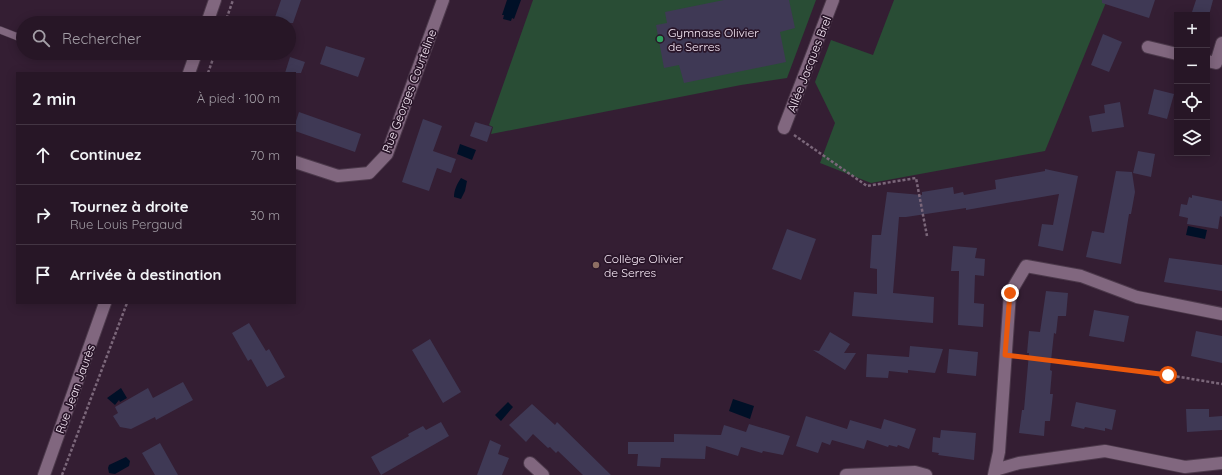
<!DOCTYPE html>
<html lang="fr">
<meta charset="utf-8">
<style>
:root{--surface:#271626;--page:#2f1f2e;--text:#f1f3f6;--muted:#a49fa7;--line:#433543}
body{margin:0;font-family:Quicksand,sans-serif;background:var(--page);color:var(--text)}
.controls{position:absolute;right:12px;top:12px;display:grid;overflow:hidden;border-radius:0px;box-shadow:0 2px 10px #0003}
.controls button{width:36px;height:36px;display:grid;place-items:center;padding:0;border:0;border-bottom:1px solid var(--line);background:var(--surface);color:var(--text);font:20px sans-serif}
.stop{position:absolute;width:12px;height:12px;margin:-9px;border:3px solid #ea580c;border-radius:50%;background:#fff}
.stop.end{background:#ea580c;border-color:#fff;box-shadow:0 1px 4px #0008}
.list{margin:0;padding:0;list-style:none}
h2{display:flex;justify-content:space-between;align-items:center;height:52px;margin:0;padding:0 16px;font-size:17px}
h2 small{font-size:13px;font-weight:400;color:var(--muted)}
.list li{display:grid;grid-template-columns:26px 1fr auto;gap:12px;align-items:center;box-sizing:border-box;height:60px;padding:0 16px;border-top:1px solid var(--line)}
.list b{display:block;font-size:15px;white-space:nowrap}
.list p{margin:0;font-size:13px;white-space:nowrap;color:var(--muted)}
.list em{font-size:13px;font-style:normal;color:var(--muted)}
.icon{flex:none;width:22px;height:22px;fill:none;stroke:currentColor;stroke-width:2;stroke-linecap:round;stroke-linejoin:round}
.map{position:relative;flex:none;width:1222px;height:475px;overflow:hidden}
.search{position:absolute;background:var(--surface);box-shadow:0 2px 10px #0003;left:16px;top:16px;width:280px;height:44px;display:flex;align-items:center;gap:10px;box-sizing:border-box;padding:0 14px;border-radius:22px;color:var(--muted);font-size:15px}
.panel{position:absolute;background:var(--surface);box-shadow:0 2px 10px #0003;left:16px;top:72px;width:280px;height:232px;border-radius:0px}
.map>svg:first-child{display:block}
</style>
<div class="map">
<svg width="1222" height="475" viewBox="0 0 1222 475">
<rect width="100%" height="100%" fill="#341e33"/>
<path fill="#294d35" d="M533,0H816L787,78L741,85L491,134L493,127L489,125Z
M894,0H1107L1045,151L871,183L820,163L835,123L815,82L831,40L873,55Z"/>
<path fill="#001027" d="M507,0H521L514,19L512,18L511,21L503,19L504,15H502Z
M460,144L476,150L472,160L457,154Z
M461,178L467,181L465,191L461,199L454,197C454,190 457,184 461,178Z
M1188,226L1207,230L1205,239L1186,235Z
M121,388L127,398L120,402L119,400L115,405L107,398Z
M733,399L754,406L750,419L729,411Z
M508,402L513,407L501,421L495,415Z
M126,457L130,461L129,466L115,474L109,473L108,468L109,465Z"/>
<path fill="#3f3955" d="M281,0H301L293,23H273Z
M724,0H789L795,28L780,32L786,62L684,83L679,65L664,68L656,25L667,23L665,12Z
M1102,0H1155L1149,18L1102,3Z
M1196,0H1213L1209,15H1191Z
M1103,34L1122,42L1109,72L1091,65Z
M326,46L365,58L358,77L320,64Z
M290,57L305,62L301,73H285Z
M1154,89L1174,94L1167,119L1148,114Z
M1120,102L1124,127L1092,132L1089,116L1105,113L1104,105Z
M299,112L361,134L355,152L295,131V124Z
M423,119L442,126L433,151L456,159L451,173L437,168L429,191L402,182Z
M475,122L492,127L487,142L470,136Z
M1138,151L1155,154L1151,177L1133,173Z
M1045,169L1078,176L1063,251L1038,246L1042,224L1053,225L1059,194L966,210V208L906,217H899L893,293L934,297L933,323L852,316L854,292L877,294V269L870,268L872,235H881L887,192L922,195V192L953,187L954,194L963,192L964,195L996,189L995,180L1045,171Z
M1116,171L1132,172L1135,192L1131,214H1129L1121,264L1086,257L1092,231L1104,233Z
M1192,195L1222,201V217L1220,216L1218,229L1187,224L1188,218L1179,216L1181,204L1187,205L1189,197L1192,198Z
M787,229L816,239L801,280L772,269Z
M953,246L977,248L975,258L985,259L984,276L975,275L974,303L984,304L983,327L958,325L959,271H951Z
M1169,258L1222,265V291L1164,282Z
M1046,291L1068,293L1066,316H1058L1056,334L1054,333L1050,370L1052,371L1050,394H1053L1050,421H1045L1044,436L1019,433L1022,410H1024L1029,353H1027L1029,331L1040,332Z
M1094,310L1129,316L1124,342L1089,336Z
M249,323L266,351L269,349L285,377L267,387L251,359L248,361L232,333Z
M1196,331L1222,336V363L1191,356Z
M830,332L850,344L844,353H856L845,370L813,350L819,351Z
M430,339L461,392L443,403L412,350Z
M910,346L943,349L935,373L908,370V373L889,371L888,378L866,377L867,354L909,357Z
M949,349L978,352L976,376L947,373Z
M183,382L193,400L156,420L155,417L131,429L120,427L113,416L118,413L115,407L148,388L153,398Z
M1076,402L1116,410L1112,430L1105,428V431L1085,427L1084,429L1071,426Z
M532,404L555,425L557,422L611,475H583L558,451L556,453L550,447L548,448L533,434L526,442L509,425Z
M1186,409H1209V417L1222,416V430L1187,432Z
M806,416L847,429L850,420L881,429L884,419L916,429L909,449L898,445L897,447L889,445L888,447L867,440L864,449L832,440L830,445L822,442L818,453L796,446Z
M441,422L449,436L381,475L371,457L409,436L408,434L423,426L426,430Z
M749,424L790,436L783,455L763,451L762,453L741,447L738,456L706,446L705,459L661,458L660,467L637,466L638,454H628V442H674V434L721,435L724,425L746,432Z
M941,430L976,433L974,460L938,455L939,453L932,452L933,437L940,438Z
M490,440L501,445L498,454L509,458L502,475H477Z
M160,443L178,475H155L142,453Z"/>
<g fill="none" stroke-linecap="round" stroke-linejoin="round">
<defs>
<path id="lane" d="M0,30L23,39"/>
<path id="street" d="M1148,47L1177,54
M1207,61L1216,63L1222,43
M784,128L833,0
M295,162L338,176L369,173L387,154L443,0
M530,463L543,475
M995,470L999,452L1010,293L1026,266L1081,276L1137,297L1222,314
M846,475L915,472L926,475
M994,475L995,470L1019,463L1105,451L1185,467L1222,463"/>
<path id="secondary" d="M207,23L215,0
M189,73L196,53
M44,475L105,303"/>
</defs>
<use href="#lane" stroke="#4c394b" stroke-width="8"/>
<use href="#street" stroke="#4c394b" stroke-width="14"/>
<use href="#secondary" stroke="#4c394b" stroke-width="14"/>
<path stroke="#7b677a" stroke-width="2.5" stroke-dasharray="3 2" stroke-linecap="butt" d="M225,23L233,0
M208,73L215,53
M794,135L867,186L916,178L927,236
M1018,356L1168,375L1222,384
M62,475L127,303"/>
<use href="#lane" stroke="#81677f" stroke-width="7"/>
<use href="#street" stroke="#81677f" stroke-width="12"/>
<use href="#secondary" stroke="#81677f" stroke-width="12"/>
</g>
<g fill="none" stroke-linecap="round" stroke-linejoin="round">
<path stroke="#ea580c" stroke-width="5" d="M1010,293L1005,355L1168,375"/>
</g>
<circle fill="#2e9e5b" stroke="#291529" stroke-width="1.5" cx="660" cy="39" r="4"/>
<circle fill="#8d6e63" stroke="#291529" stroke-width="1.5" cx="596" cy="265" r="4"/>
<g text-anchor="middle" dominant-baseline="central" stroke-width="3.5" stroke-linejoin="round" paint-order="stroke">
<g font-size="12" fill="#faecf9" stroke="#291529" text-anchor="start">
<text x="668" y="32">Gymnase Olivier<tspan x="668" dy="14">de Serres</tspan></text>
<text x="604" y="258">Collège Olivier<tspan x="604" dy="14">de Serres</tspan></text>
</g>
<g font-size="12" fill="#faecf9" stroke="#291529">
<text transform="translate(809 64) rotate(-69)">Allée Jacques Brel</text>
<text transform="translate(409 91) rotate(-69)">Rue Georges Courteline</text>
<text transform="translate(75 389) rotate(-70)">Rue Jean Jaurès</text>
</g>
</g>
</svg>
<div class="controls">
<button>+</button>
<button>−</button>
<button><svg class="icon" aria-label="locate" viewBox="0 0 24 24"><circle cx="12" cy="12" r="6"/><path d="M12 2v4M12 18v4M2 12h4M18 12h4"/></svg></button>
<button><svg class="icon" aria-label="layers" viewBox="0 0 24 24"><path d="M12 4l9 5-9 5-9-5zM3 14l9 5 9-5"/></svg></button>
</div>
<div class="stop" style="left:1168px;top:375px"></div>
<div class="stop end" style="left:1010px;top:293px"></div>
<div class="search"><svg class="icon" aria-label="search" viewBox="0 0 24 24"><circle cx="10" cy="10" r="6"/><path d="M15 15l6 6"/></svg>Rechercher</div>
<section class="panel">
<h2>2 min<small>À pied · 100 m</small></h2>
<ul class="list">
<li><svg class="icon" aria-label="ahead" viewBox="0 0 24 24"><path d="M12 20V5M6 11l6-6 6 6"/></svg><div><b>Continuez</b></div><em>70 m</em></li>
<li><svg class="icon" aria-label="right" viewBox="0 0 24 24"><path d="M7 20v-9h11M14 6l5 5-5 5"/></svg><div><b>Tournez à droite</b><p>Rue Louis Pergaud</p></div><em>30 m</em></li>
<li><svg class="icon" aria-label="arrive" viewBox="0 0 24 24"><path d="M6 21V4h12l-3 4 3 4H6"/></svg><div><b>Arrivée à destination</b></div></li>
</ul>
</section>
</div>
